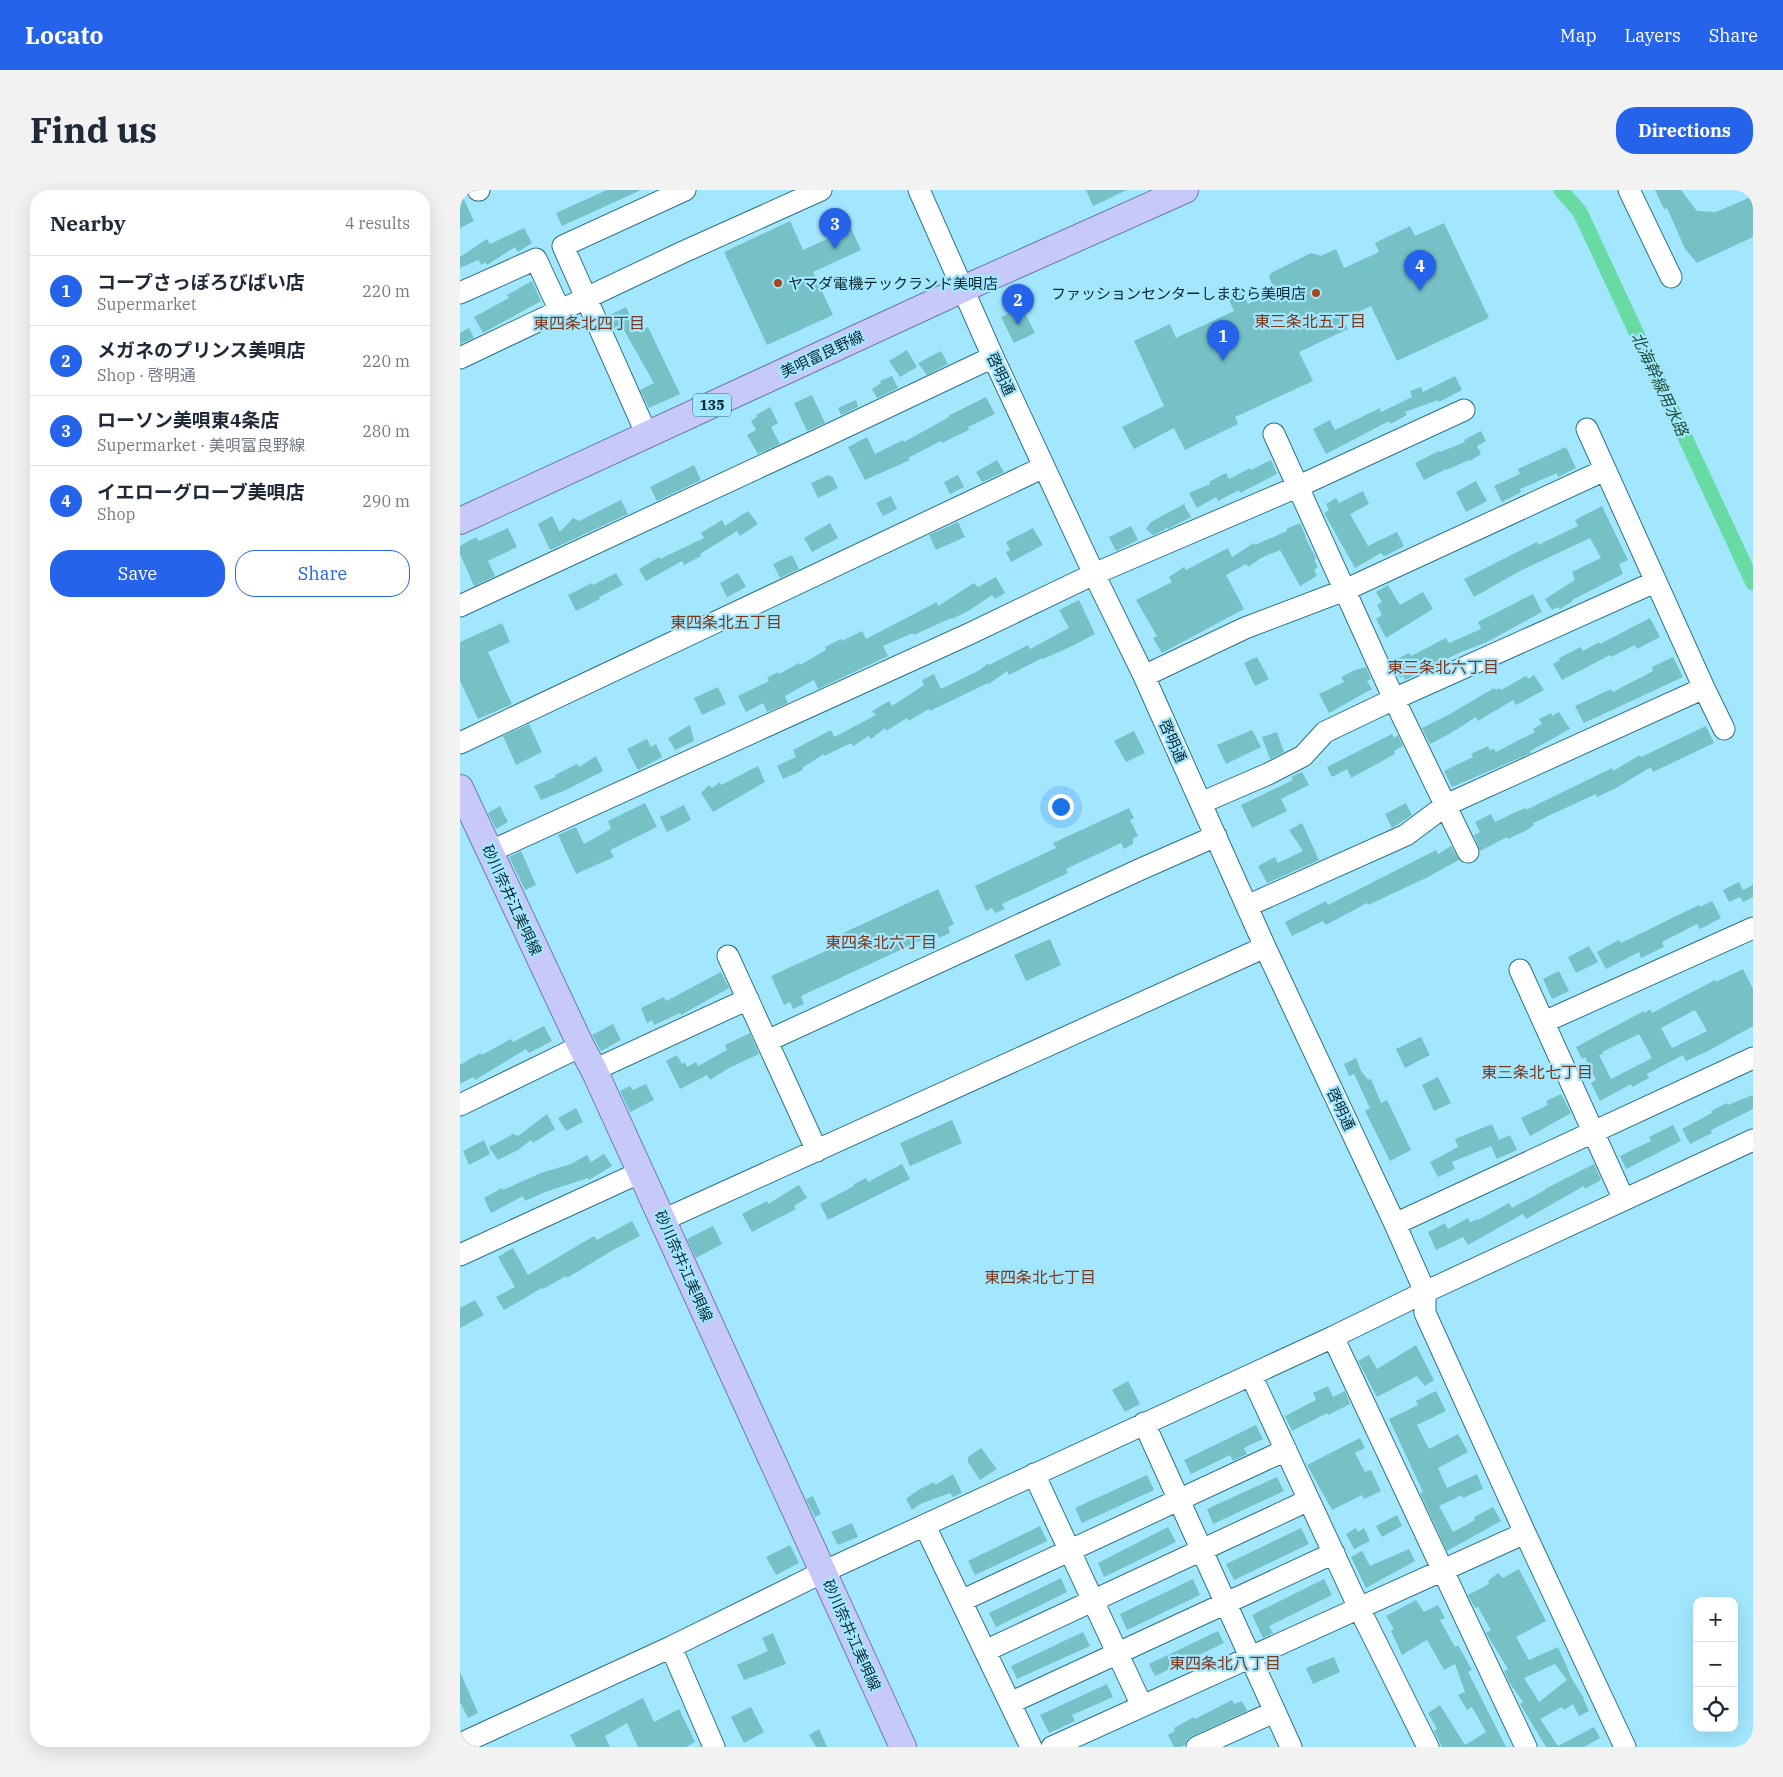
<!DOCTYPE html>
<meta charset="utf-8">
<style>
:root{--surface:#fff;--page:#f2f2f3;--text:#1f2937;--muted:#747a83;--line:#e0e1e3;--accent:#2563eb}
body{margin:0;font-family:"IBM Plex Serif","Noto Sans JP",serif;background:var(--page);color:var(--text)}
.controls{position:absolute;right:15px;bottom:15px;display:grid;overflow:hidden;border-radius:10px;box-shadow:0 5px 20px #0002}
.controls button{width:45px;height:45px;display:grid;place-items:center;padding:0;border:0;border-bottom:1px solid var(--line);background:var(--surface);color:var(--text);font:25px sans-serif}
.you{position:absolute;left:600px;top:616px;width:18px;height:18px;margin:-12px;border:4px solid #fff;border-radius:50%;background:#1a73e8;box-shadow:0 0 0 8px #1a73e833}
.badge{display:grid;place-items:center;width:32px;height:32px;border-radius:50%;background:var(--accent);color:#fff;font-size:16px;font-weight:700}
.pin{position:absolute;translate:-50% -41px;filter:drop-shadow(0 1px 2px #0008)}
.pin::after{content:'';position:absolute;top:26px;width:18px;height:15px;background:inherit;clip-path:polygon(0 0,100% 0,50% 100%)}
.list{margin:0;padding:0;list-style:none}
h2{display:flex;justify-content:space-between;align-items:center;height:65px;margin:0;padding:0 20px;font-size:21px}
h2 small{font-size:16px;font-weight:400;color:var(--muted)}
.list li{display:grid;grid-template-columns:32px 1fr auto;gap:15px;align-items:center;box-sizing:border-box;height:70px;padding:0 20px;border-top:1px solid var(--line)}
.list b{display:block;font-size:19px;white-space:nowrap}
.list p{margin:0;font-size:16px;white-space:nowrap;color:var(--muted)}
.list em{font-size:16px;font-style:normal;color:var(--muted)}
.actions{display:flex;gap:10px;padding:15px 20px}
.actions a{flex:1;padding:11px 0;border:1px solid var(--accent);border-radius:20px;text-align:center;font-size:18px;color:var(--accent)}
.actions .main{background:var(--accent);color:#fff}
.icon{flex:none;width:28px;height:28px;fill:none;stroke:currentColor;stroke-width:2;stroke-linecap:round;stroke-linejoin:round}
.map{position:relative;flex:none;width:1293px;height:1557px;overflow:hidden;border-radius:20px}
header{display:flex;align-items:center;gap:30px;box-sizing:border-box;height:70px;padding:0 25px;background:var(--accent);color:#fff}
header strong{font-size:24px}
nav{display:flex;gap:28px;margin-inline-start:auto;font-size:18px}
.intro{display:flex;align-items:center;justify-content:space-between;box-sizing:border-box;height:120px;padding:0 30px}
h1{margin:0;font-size:35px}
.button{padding:12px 22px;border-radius:20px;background:var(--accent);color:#fff;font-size:18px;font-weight:700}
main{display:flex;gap:30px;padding:0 30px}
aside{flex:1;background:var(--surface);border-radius:20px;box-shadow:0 5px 20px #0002}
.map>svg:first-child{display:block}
</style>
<header>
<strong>Locato</strong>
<nav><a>Map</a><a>Layers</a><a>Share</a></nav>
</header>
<div class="intro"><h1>Find us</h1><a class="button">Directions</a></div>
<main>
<aside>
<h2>Nearby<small>4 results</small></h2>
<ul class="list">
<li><span class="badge">1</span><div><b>コープさっぽろびばい店</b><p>Supermarket</p></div><em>220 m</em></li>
<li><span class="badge">2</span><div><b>メガネのプリンス美唄店</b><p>Shop · 啓明通</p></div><em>220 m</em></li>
<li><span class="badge">3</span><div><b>ローソン美唄東4条店</b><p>Supermarket · 美唄富良野線</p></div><em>280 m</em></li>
<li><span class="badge">4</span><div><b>イエローグローブ美唄店</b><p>Shop</p></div><em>290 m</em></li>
</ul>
<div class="actions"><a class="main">Save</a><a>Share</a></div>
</aside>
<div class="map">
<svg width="1293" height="1557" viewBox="0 0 1293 1557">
<rect width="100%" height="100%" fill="#a3e7ff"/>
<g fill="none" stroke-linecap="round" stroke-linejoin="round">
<path stroke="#68dba5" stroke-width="15" d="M1101,0L1120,22L1293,393"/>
</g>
<path fill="#75c1c5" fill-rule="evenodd" d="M147,0H181L102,36L96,23Z
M626,0H667L633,16Z
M1195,0H1221L1237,21L1256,22L1293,6V47L1237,73L1225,59L1207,18L1204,19Z
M0,1L14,31L0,38Z
M330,31L343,60L391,38L401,60L353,82L373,125L307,155L264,62Z
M984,33L1029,128L937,171L911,116L883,129L888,139L839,162L853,191L775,227L778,234L725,260L714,238L674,259L662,237L704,216L674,151L710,134L716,148L774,121L768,108L783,102L788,114L815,101L809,87L811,83L851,63L861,66L876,59L884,78L919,62L915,53L950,36L955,46Z
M64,38L72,53L58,62L55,57L27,75L25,72L22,75L18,70L0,78V67L27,49L30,54Z
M72,91L81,111L23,143L14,127L49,108L47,105Z
M166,117L178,142L188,137L220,204L189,218L180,200L194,193L161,135L153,139L148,126Z
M562,117L575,143L554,153L541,127Z
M9,138L14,148L0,154V143Z
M447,160L457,177L440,187L429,171Z
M481,161L488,174L467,185L458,173Z
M432,186L438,198L417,208L412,199L421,193L420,191Z
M995,186L1002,200L979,212L978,210L945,222L947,225L930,234L929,231L866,264L853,239L870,230L875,240L920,218L921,222L952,207L950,201L961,197L963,202Z
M352,205L365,233L347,241L334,213Z
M526,207L535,224L508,237L509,240L482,253L481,251L448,268L450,270L405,290L388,257L407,247L415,264L443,250L444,252L489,227L488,226Z
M396,210L398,217L381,225L378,218Z
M310,217L318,233L311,237L320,254L298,264L287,245L296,240L291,231L297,227L296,225Z
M1021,241L1026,251L1017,256L1021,264L1010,271L1009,270L986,280V279L964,290L955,273L979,261L980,262L1005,252L1004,250Z
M1106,257L1116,278L1098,287L1097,283L1060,299L1061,302L1042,312L1034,296L1060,284L1058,279Z
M537,270L544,282L522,292L516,282Z
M811,270L817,284L780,303L779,300L758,311L756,307L737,318L729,303L750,294L749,292L766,283L769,289L790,278L791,280Z
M234,275L241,290L197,311L190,297Z
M369,285L370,287L372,286L378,298L358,308L351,293Z
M498,285L504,297L490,304L484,292Z
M1016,291L1027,311L1006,322L996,302Z
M903,301L909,314L890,324L908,356L937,342L944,356L927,365L923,366L921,363L895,378L864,323L869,320L866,314L876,308L879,313Z
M431,306L437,319L423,326L416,313Z
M161,310L168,324L90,360L78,334L92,326L100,342L113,328L119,331Z
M726,313L724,315L731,327L708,339L707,337L704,340L693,345L686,339L691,332Z
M1142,316L1168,370L1159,374L1163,384L1112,410L1113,411L1100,419L1098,417L1092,420L1085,409L1115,390L1112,382L1141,368L1130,348L1060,381L1014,407L1004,389L1077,352L1078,355L1118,336L1115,330Z
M288,321L298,334L280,346L277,341L240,364L241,366L224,375L222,371L186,391L179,379L199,367L200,369L244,348L241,343L262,330L265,336Z
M498,332L505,347L476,360L469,345Z
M370,333L378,348L352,362L344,348Z
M840,333L846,347H845L856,368L854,370L858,377L854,380L857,386L840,396L820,360L801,368L788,377L786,374L766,385L784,419L702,463L693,448L697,446L676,410L712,392L709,387L724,377L726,380L768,358L772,367L794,353L795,355L827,341L826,339Z
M671,336L678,350L656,361L649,347Z
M48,338L57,357L28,371L35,386L14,396L0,364V356L16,347L19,351Z
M573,338L583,355L551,372L546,362L550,360L546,352Z
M332,365L339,379L320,388L313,374Z
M156,383L163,395L139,407L140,409L116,421L108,405L132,393L133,395Z
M278,383L286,397L267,407L260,393Z
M536,387L545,403L535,409L532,405L510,420L492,429L491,428L454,445L453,443L423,456L428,466L358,499L354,490L325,506L328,513L307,522L303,513L286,522L278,506L309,491L307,488L318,482L319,484L339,473L340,475L366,460L365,457L381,449L382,451L402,441L406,449L477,412L478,416L514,393L518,397Z
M928,395L940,415L963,402L973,419L926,448L916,429L922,425L917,415L922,412L916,402Z
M1073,404L1082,422L1027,452L1001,462L945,490L943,486L940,488L932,472L938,470L937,469L949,463L951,466L986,448L989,453L1021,439L1018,432Z
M619,410L635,444L612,456L583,469L582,468L549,485L547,481L529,494L528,493L470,521L469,519L448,531L447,528L426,541L425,538L411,549L409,546L393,556L391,553L364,566V564L342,578L343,580L323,589L317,576L336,567L333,560L371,540L374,547L416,525L412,521L429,511L432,516L464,495L462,490L474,484L481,499L520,480L528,473L529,475L568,455L570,459L609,438L599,420Z
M1190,428L1200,447L1177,459L1175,455L1151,467L1150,465L1102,490L1093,474L1100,470L1099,468L1121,457L1123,461L1139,452L1140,454Z
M42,433L50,452L28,462L52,514L18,529L0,491V452Z
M797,467L809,489L795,496L784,473Z
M1213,467L1223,487L1124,533L1115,516L1151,499L1153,502L1193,481L1192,477Z
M906,477L911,489L907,491L912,499L869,523L859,504L884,492L881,487L895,480Z
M1074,485L1084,500L1056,515L1053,510L1018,531L1016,527L991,543L970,554L962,538L990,524L1034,498L1036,500L1040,498L1041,500L1066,486L1068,489Z
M258,497L266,514L242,525L234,508Z
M1099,522L1110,539L1070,561L1071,563L992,597L984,581L1013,567L1011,564L1028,556L1030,560L1034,559L1036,562L1075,542L1073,539L1082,534L1079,529L1091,523L1092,526Z
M69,534L82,562L56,575L43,546Z
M230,535L234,551L215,560L208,548Z
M1246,536L1254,553L1193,582L1191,577L1156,598L1137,607L1136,604L1073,633L1074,635L1067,640L1048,649L1047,647L1020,661L1014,645L1020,642L1015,632L1031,624L1035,632L1058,621L1066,618V620L1152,578L1153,581L1180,565L1181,567Z
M792,540L801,557L766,574L757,555Z
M674,541L685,563L666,572L654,551Z
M817,542L824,562L810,569L802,547Z
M932,544L934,548L938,545L943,556L934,561L935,564L891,588L887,579L872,587L867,577Z
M187,549L191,557L196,554L202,567L178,580L167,559Z
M136,566L143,581L106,600L81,610L74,596L96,587L95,585L117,574L119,577Z
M298,576L305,592L253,622L241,603L249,595L252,598L260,592L261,595Z
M842,582L849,595L821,609L827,621L792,638L781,615L833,590L831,587Z
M185,613L197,637L150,660L154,667L116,684L98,645L116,637L124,654L151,639L148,631Z
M946,613L952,625L932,638L925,624Z
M224,615L231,630L207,642L200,627Z
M40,616L48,632L36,639L28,623Z
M669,618L674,628L670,630L678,646L673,648V654L664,659L661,653L606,679L608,683L542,714L545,719L535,723L532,718L526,721L515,696L596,658L593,653Z
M842,633L859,670L807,693L798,676L815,667L818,673L843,661L829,640Z
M991,656L999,670L968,687L908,715L907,713L866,735L863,731L832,746L825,732L866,711L868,715L976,660L978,664Z
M61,661L76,695L65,700L49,667Z
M1279,692L1283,700L1293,695V707L1283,712L1280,707L1269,712L1263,700Z
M478,699L494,734L488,737L490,743L479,748L477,743L341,806L344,814L333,819L330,812L324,815L311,786L383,753L379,745Z
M1252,711L1261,728L1240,739L1237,734L1202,752L1204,757L1181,768L1179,762L1146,779L1137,762L1159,750L1161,753L1239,715L1240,717Z
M590,749L601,775L566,791L554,765Z
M1129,756L1138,772L1116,783L1108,767Z
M1283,779L1293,799V836L1248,861L1226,871L1223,865L1187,884L1189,888L1172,897L1171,894L1140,911L1131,893L1136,890L1125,867L1122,869L1116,857L1184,821L1185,823L1190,819L1192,823L1255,790L1256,792ZM1235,820L1247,841L1212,858L1201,838ZM1179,844L1192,868L1151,889L1139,865L1143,864L1142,862Z
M1099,781L1109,801L1092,809L1083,789Z
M261,782L269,798L221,825L220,823L194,835L192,830L187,833L181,818L204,807L206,811Z
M153,834L161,850L141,861L132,845Z
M84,836L92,851L69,863L66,859L15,890L13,887L0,894V875L20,863L22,865L51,849L53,852Z
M290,843L299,864L269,878L250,890L247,885L220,899L206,871L217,865L222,874L225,872L227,877L236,872L238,876L267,860L265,855Z
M961,847L970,865L945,878L936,859Z
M896,868L901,881L908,890L911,889L921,913L927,910L951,960L930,971L905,921L910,918L894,884L889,886L884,874Z
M978,887L991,913L974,921L962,895Z
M186,894L194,910L170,922L160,901L170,896L173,900Z
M1101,904L1111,923L1070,946L1061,928L1088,915L1086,911Z
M1293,905V919L1251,940L1252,943L1230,954L1222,939L1252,923L1251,921L1267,913L1268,915Z
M116,918L123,932L106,941L98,928Z
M87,924L95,939L73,953L71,950L58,960L38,970L29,957L53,944L58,946Z
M492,930L502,953L450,976L440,953Z
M1032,934L1039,950L1050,945L1057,960L1037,969L1031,956L992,972L995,979L978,987L970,972L998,957L995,949Z
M1213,935L1221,951L1166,979L1160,966L1191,951L1189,947Z
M24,950L30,964L9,975L3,961Z
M144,964L152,976L129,990L128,988L85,1002L65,1011L63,1006L31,1023L24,1008L42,998L43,1000L81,983L111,974L127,965L131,972Z
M442,974L450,989L368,1030L360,1014L394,996V994L406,988L408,992Z
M1134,974L1141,990L1125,999L1124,996L1066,1029L1063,1024L1008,1055L1003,1047L976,1060L968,1042L985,1033L988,1039L1008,1028L1010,1032L1017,1029L1018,1030L1049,1013L1052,1018L1085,1000V999Z
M339,995L347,1008L334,1016L336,1019L292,1042L282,1024L307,1011L308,1014Z
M172,1031L180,1046L153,1060L107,1088L106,1086L83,1099L82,1098L44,1120L36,1107L55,1097L38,1067L53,1058L68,1085L134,1046L137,1050Z
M253,1036L262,1054L236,1068L227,1049Z
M15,1110L24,1125L0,1138V1118Z
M956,1155L974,1190L965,1196L957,1186L917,1207L898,1171L909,1165L917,1179Z
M668,1191L680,1214L665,1222L652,1200Z
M868,1196L873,1207L885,1201L890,1214L868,1225L867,1223L832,1241L825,1226L856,1210L853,1203Z
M976,1201L986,1221L957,1235L969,1259L998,1244L1008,1262L978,1278L987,1298L1017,1284L1023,1299L1003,1308L1002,1305L979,1316L993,1342L1015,1330L1014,1327L1033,1317L1041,1331L987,1361L960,1303L963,1302L929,1229L958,1215L956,1211Z
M796,1235L803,1249L784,1258L787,1264L773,1271L770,1265L731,1284L724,1270Z
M900,1248L905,1258L895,1263L905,1282L911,1280L921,1301L904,1309L902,1305L872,1320L847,1275Z
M521,1258L537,1279L520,1290L508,1272V1267Z
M493,1284L502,1303L493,1307L490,1303L460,1314L452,1320L446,1309L458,1300L474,1292L475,1295Z
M687,1285L694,1300L622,1333L615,1318Z
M817,1287L824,1301L753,1334L747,1319Z
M353,1306L361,1324L355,1327L346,1309Z
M937,1325L942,1336L922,1347L916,1336Z
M392,1333L398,1347L378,1355L371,1342Z
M580,1336L587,1351L515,1385L508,1371Z
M708,1337L716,1352L644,1387L638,1373Z
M841,1338L849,1354L774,1390L766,1374Z
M896,1338L898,1342L904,1338L910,1351L894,1359L886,1344Z
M330,1355L339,1373L316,1385L306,1367Z
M949,1359L955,1371L906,1398L891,1367L902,1361L910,1376Z
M1059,1379L1086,1431L1056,1447L1069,1470L1098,1457L1112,1489L1124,1508H1123L1129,1521L1119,1526L1113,1514L1104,1520L1102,1517L1080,1529L1098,1556L1134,1537L1140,1548L1124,1557H1086L1060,1514L1063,1512L1049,1492L1044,1481L1048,1479L1026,1443L1031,1440L1018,1417L1015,1418L1008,1405L1029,1394L1028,1391L1038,1383L1043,1388ZM1095,1474L1107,1490L1079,1512L1064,1488Z
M601,1388L607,1402L536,1437L529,1423Z
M733,1389L740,1405L667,1440L660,1424Z
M864,1389L872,1405L809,1436L813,1443L803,1448L792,1425Z
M956,1410L964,1422L978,1415L985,1428L980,1430L995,1457L998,1455L1012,1480L1008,1482L1046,1557H982L974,1541L977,1539L968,1523L980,1515L1005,1555L1026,1542L1012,1517L1007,1520L998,1505L1005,1502L995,1474L984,1480L967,1450L942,1465L931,1441L934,1439L926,1426Z
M758,1441L764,1453L695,1486L689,1474Z
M623,1442L630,1456L557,1489L551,1476Z
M313,1443L326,1474L284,1490L277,1475L308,1461L302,1448Z
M874,1467L880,1482L853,1494L846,1478Z
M0,1482L18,1523L8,1528L0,1512Z
M647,1494L653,1507L612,1525L615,1531L589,1543L580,1525Z
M183,1508L194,1532L219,1519L235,1552L226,1557H178L167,1533L145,1546L150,1557H116L110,1545Z
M772,1510L774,1514L782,1511L787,1521L732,1546L727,1549L725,1555L721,1557H714L708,1545L715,1541L714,1538L734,1527L735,1529Z
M291,1517L304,1542L284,1553L271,1527Z
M359,1539L367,1557H356L349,1545Z"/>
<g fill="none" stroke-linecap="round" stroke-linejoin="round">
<defs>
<path id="minor" d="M18,0H19
M459,0L533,167L634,384L684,486L805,757L935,1034L965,1102V1123L1065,1343L1165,1557
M1169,0L1211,87
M0,103L76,69L100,121
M0,168L221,63L361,0
M1127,239L1244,498L1264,539
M814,244L934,509L1008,662
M187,245L103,56L225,0
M0,416L364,247L533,167
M684,486L785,438L885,400L1145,280
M0,553L584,277
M741,613L808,584L843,566L865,542L934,509L1195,392
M29,662L509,444L634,384L837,297L1004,220
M787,716L946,645L986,615L1244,498
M268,766L357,961
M1060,780L1164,1010
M1084,832L1293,738
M307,851L681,679L756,646
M134,880L288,809
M0,915L121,856
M203,1030L805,757
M935,1034L1293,868
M0,1065L181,982
M873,1147L1066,1557
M791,1185L899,1418L968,1557
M684,1233L831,1557
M574,1284L682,1516
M465,1336L571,1557
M501,1411L826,1260
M211,1457L254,1557
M525,1461L849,1310
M550,1513L874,1363
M0,1554L211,1457L363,1382L873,1147L965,1102L1293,950
M592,1557L1065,1343
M737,1557L814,1522"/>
<path id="major" d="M0,331L503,99L725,0
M0,598L121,856L134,880L443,1557"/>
</defs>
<use href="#minor" stroke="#2d7287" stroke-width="23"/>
<use href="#major" stroke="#6d7aaf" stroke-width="28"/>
<use href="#minor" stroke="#fff" stroke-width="21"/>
<use href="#major" stroke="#c7caf8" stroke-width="26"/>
</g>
<g fill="#aa451a" stroke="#a3e7ff" stroke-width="2">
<circle cx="318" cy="93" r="5"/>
<circle cx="856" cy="103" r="5"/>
</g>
<g text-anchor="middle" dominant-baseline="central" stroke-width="4.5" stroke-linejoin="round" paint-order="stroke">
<rect fill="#a3e7ff" stroke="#38616e" stroke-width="1" x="233" y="203.5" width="38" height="23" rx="4"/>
<g font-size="14" font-weight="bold" fill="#0a2730">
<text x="252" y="215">135</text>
</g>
<g font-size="15" fill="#0a2730" stroke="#a3e7ff" text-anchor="start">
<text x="328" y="93">ヤマダ電機テックランド美唄店</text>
<text x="846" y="103" text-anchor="end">ファッションセンターしまむら美唄店</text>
</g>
<g font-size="15" fill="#0a2730" stroke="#a3e7ff">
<text transform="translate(362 164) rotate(-25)">美唄富良野線</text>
<text transform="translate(541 184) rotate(65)">啓明通</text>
<text transform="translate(713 551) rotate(66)">啓明通</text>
<text transform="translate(52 710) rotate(65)">砂川奈井江美唄線</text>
<text transform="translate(881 919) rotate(65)">啓明通</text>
<text transform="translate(224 1076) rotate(66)">砂川奈井江美唄線</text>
<text transform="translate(392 1445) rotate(66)">砂川奈井江美唄線</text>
</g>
<g font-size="16" fill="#7b391f" stroke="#a3e7ff">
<text x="850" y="131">東三条北五丁目</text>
<text x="129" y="133">東四条北四丁目</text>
<text x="266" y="432">東四条北五丁目</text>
<text x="983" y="477">東三条北六丁目</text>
<text x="421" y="752">東四条北六丁目</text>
<text x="1077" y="882">東三条北七丁目</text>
<text x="580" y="1087">東四条北七丁目</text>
<text x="765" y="1473">東四条北八丁目</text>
</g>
<g font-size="16" font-style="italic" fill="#204f39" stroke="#a3e7ff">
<text transform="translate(1200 194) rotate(65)">北海幹線用水路</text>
</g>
</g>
</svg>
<div class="controls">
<button>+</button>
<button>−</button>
<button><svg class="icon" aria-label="locate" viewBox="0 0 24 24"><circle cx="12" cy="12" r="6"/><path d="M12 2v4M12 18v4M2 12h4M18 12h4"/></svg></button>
</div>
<div class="you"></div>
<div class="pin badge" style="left:763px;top:171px">1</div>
<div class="pin badge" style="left:558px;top:135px">2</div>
<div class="pin badge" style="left:375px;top:59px">3</div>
<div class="pin badge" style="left:960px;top:101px">4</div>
</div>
</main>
